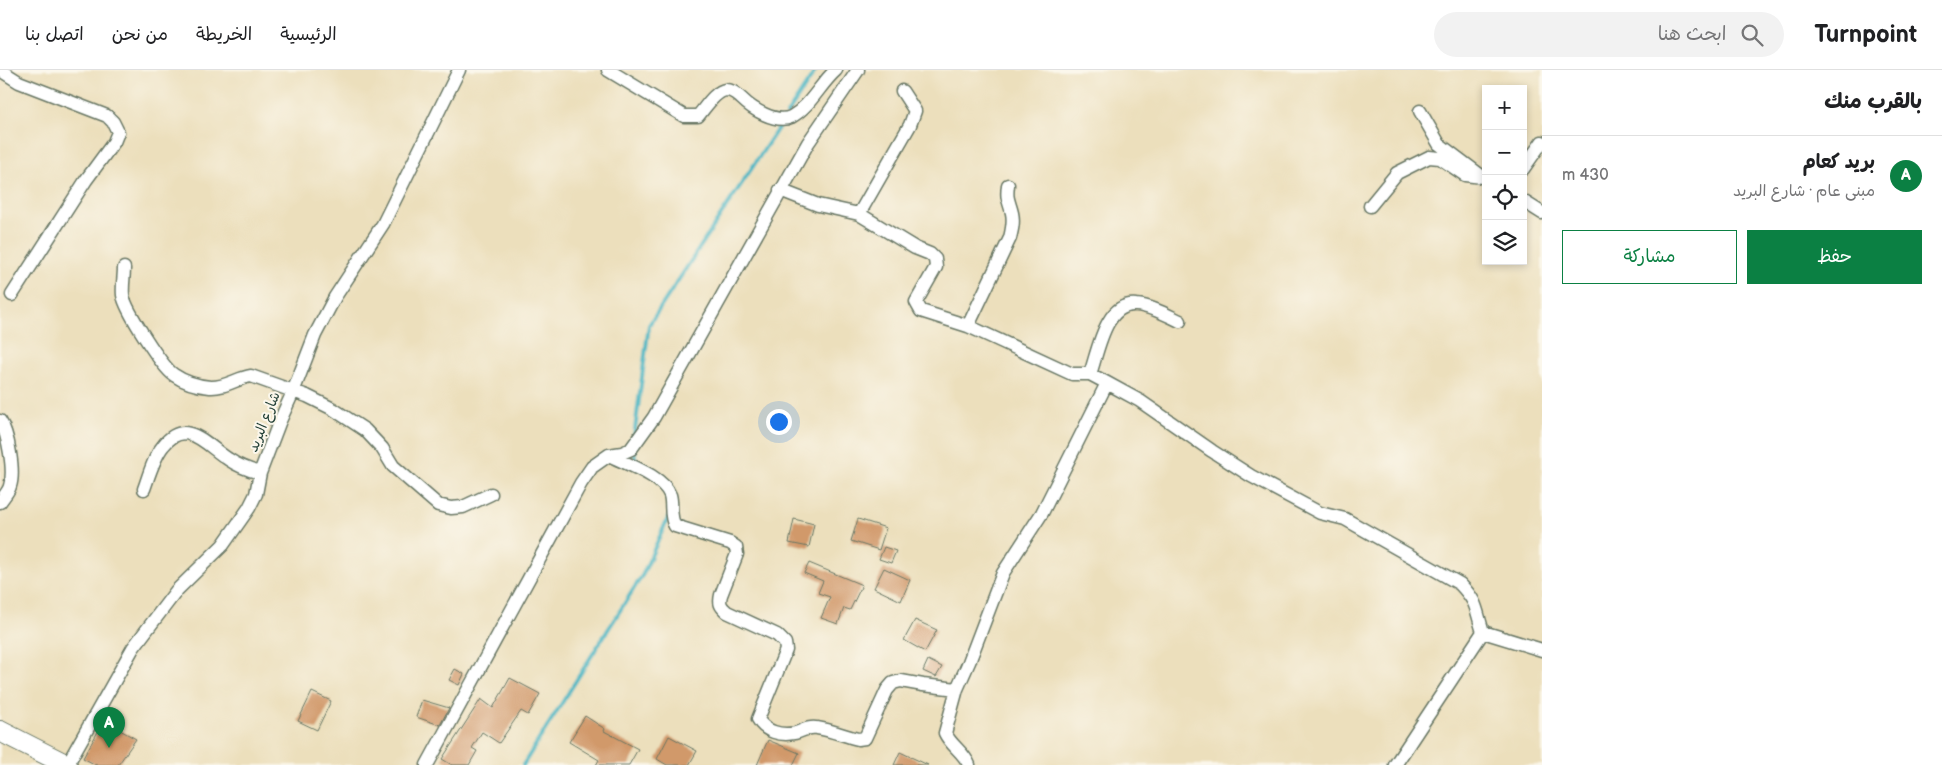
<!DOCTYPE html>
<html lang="ar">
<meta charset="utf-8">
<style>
:root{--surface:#fff;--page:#f2f2f2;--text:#202124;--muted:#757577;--line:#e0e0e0;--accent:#0b8043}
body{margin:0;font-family:"Balsamiq Sans","Playpen Sans Arabic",sans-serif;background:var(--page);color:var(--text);direction:rtl}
.controls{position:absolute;right:15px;top:15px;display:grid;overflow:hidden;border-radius:0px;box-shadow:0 2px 8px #0003}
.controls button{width:45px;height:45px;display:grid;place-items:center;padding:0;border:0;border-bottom:1px solid var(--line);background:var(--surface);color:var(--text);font:25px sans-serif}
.you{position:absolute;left:778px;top:351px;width:18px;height:18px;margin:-12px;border:4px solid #fff;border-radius:50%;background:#1a73e8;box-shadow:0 0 0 8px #1a73e833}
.badge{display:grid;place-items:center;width:32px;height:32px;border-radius:50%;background:var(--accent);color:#fff;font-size:16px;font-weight:700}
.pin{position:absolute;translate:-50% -41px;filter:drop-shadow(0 1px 2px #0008)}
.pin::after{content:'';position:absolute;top:26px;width:18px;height:15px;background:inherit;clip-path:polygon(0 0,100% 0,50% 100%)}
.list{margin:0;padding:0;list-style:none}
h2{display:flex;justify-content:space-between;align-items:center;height:65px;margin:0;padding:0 20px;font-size:21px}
h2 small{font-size:16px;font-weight:400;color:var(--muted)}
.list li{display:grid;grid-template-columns:32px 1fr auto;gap:15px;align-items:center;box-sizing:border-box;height:80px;padding:0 20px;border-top:1px solid var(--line)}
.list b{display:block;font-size:19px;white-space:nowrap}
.list p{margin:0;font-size:16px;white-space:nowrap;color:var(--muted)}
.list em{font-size:16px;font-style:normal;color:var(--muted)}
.actions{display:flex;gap:10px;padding:15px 20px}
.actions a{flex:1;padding:11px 0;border:1px solid var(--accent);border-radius:0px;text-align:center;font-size:18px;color:var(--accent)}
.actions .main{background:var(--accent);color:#fff}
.icon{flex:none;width:28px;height:28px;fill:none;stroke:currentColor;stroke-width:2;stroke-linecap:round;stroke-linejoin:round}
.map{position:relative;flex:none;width:1542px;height:695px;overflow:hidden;direction:ltr}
header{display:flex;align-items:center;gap:30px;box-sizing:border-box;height:70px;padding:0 25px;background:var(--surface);border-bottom:1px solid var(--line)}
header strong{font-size:24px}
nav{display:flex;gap:28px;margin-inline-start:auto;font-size:18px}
.search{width:350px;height:45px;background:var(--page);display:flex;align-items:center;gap:12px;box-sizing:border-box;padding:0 18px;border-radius:28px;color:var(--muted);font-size:19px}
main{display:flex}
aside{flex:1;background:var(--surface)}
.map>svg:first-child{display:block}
</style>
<header>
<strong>Turnpoint</strong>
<div class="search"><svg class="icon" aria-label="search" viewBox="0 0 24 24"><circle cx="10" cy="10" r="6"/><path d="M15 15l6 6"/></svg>ابحث هنا</div>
<nav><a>الرئيسية</a><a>الخريطة</a><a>من نحن</a><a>اتصل بنا</a></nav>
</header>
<main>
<aside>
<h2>بالقرب منك<small></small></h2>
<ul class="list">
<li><span class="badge">A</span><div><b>بريد كعام</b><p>مبنى عام · شارع البريد</p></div><em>430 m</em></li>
</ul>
<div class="actions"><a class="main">حفظ</a><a>مشاركة</a></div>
</aside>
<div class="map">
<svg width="1542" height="695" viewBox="0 0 1542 695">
<rect width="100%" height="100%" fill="#fbf7ec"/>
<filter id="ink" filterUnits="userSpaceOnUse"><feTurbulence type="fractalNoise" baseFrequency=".02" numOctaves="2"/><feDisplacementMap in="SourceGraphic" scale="10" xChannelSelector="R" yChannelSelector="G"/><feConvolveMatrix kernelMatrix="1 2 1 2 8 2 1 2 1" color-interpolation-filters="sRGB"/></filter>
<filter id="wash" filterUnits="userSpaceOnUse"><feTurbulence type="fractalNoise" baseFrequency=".0096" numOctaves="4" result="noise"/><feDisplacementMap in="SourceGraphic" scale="20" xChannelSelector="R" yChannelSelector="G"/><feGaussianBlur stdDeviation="1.12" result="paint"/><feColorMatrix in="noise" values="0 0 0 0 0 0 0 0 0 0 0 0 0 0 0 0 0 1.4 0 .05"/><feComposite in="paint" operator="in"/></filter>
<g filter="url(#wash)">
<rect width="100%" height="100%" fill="#ecdfbc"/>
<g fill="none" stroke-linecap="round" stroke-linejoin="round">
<path stroke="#44b2c0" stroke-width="4" d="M787,44L816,0
M634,367L649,255L782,52
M634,379L636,394
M523,695L643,504L668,448"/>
</g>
<g id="blocks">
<path fill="#d1996b" d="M794,449L814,454L809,477L789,473Z
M858,449L886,458L879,480L851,471Z
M884,477L896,481L891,493L879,489Z
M809,493L862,515L850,540L844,538L838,554L821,548L830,527L818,523L823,511L804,503Z
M884,498L910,510L901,531L874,518Z
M915,550L937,560L925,582L904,570Z
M928,590L942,597L936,607L923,601Z
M455,599L464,604L459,615L449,610Z
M510,608L540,624L528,645L521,641L499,673L482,662L472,678L477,681L469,695H452L442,689L481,629L493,638Z
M312,622L331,631L317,660L298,651Z
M422,630L449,638L440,655L416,647Z
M585,646L605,659L604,661L638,679L629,695H596L599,690L569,672Z
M104,651L136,669L118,695H96L83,688Z
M669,666L697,681L689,695H667L657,689Z
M768,670L799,683L793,695H757Z
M900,682L928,695H894Z"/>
</g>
</g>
<g filter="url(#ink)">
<use href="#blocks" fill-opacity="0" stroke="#677664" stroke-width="1"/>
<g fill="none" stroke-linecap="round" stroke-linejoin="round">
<defs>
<path id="minor" d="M0,0L19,12L107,46L113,52L118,62L114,72L86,110L12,225
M608,0L684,46H698C705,38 715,21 726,20C734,20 737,25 742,29C752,39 776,54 791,47C810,37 820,14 836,0
M1420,41L1439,74L1484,108
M1523,99L1542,72
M780,120L818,135L859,144L915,178L930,184L935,189L936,197L916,232L921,241L968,256L1072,304H1090L1107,313L1140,331L1212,381L1251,406L1320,443L1345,449L1460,514C1478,533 1475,537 1483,562
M1523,131L1542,143
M1370,136L1397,103L1429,87L1440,88L1465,105L1482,107
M859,144L910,55L915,41L902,21
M124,198C124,206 122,217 123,225C125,239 162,297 174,305C184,312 199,316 210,317C225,318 237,308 251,306L307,326L333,339L365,360L382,378L393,396L438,435L451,438L463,437L491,424
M968,256L1010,168C1012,160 1014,152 1012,143C1009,130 1006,130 1008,115
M1090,304C1098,282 1105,232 1136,235C1151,236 1167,245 1180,251
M0,351C8,363 15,401 10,416C9,421 3,427 0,432
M609,385C626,394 663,406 670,425C673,435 669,446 675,456L730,473L736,477L737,484L721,525C719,533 720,536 727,542L777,565L785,573L786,580L758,649C765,662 781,666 795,663C803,661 808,656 817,658C831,660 845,666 858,669L865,668L887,620L893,613L901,611L923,615L957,619
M144,419C149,405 154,387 163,376C186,346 207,376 228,389C238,396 249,400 260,403
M1483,562L1542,580
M67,695L133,578L177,520L223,475L249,438L256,424L260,403L279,353L293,322L315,265L335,227L383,154L459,0
M427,695L581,413L592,397L609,385L622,383L631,379L654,347L808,73L858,0
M969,695C964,682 951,676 945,663L957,619L969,592L1003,503L1042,443L1107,313
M1395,695L1483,562"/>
<path id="primary" d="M0,661L67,695"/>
</defs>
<use href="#minor" stroke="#677664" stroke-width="15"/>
<use href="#primary" stroke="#677664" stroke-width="22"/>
<use href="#minor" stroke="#fff" stroke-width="12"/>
<use href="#primary" stroke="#fff" stroke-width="20"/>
</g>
</g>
<g text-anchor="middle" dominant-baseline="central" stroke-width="4" stroke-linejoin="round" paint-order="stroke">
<g font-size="14" fill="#1f3d34" stroke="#fbf7ec">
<text transform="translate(264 352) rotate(-68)">شارع البريد</text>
</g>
</g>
</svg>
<div class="controls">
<button>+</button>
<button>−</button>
<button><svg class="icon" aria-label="locate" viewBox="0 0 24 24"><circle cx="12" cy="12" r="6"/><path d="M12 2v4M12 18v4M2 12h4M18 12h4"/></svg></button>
<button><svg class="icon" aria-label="layers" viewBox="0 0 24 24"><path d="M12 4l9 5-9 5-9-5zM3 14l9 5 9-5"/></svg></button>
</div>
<div class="you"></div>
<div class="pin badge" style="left:109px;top:678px">A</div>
</div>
</main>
